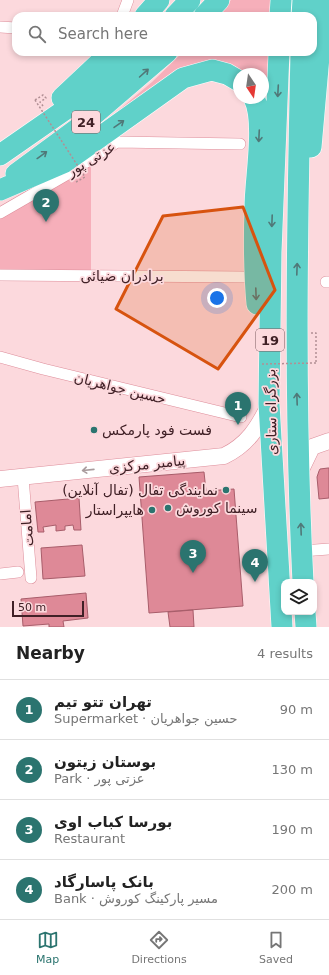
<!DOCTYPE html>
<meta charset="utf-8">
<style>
:root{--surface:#fff;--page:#f6f6f6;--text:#222;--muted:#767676;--line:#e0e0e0;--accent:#2b746f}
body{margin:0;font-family:"DejaVu Sans","Noto Sans Arabic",sans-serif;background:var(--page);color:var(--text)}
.controls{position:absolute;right:12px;bottom:12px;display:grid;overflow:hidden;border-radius:8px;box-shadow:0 2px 6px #0003}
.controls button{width:36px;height:36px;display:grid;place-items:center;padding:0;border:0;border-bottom:1px solid var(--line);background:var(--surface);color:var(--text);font:20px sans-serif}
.compass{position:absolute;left:233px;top:68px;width:36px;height:36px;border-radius:50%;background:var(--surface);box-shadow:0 2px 6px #0003;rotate:167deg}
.scale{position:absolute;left:12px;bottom:10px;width:72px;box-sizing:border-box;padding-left:4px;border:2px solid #402026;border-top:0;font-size:11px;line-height:14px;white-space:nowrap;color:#402026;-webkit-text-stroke:3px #fcd9dd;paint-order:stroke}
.you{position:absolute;left:217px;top:298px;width:14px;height:14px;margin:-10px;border:3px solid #fff;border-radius:50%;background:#1a73e8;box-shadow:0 0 0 6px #1a73e833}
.badge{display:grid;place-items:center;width:26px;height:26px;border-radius:50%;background:var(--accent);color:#fff;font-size:13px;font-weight:700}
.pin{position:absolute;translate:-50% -33px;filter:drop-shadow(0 1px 2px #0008)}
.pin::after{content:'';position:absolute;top:21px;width:14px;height:12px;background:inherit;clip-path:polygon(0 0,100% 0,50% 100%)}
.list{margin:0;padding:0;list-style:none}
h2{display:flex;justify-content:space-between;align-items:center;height:52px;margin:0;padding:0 16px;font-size:17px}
h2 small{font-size:13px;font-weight:400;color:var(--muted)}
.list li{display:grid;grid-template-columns:26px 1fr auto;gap:12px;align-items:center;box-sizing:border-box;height:60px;padding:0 16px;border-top:1px solid var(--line)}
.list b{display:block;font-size:15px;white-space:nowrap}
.list p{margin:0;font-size:13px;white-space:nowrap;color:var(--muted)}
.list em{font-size:13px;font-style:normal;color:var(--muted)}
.icon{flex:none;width:22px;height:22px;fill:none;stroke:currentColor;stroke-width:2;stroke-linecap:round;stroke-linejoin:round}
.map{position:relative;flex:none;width:329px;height:627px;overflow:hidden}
.search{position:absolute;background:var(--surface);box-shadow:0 2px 6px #0003;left:12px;right:12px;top:12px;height:44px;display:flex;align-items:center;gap:10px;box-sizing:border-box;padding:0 14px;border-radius:12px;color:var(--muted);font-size:15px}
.sheet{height:292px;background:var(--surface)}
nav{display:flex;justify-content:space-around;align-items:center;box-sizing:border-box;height:56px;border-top:1px solid var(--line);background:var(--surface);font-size:11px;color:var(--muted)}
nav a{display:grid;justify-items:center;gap:2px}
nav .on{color:var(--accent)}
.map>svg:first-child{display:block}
</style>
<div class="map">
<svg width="329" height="627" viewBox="0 0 329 627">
<rect width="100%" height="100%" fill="#fcd9dd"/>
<path fill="#f6afba" d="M231,0H273L272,16H217Z
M183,52H270L262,264L263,74H241L228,67L87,137L152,82Z
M91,163V273L0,272V217Z"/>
<path fill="#de8997" stroke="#a85d6a" d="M328,468H329V498L319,499L317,477L319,471L320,469Z
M204,472L206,491L234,489L243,606L149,613L139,477Z
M79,498L81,530H74L73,525L65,526V530L56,531V525L43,527L44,532H38L35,502Z
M82,545L85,576L43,579L41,548Z
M86,593L88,618L63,621L64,627H49V624L23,626L21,599Z
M193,610L194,627H170L168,612Z"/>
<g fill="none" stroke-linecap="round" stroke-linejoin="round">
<defs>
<path id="street" d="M122,16L128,0
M0,27L16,28
M0,213L71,172L117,142L240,144
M0,275L244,277
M326,282H329
M0,357L43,369L241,417
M23,477L31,578
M302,551L329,549
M0,574L18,572"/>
<path id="secondary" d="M300,472L312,447L329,441
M0,479L224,456C247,445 258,428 269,405"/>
<path id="highway" d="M145,16L159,0
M175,16L190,0
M204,16L219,0
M280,16L281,0
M302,16L303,0
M279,52L271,252L269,404L282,627
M301,52C297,229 294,405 303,582
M62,98L111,52
M254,98C266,122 255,179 255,207C254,239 254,272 257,304
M311,147L324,0
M0,155L95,89L138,52
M16,174L77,129L167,52
M0,190L65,162L183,78L212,70L227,74L239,81
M305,612L306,627"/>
</defs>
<use href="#street" stroke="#de8e9b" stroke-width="12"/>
<use href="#secondary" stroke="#de8e9b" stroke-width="17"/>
<use href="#highway" stroke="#fff" stroke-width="22"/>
<path stroke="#b18f94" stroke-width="1.5" stroke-dasharray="2 2" stroke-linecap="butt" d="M35,100L43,95L46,98L40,102L43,106
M76,182L85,177
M311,333H316V363"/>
<use href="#street" stroke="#fff" stroke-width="11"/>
<use href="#secondary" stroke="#fff" stroke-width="16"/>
<use href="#highway" stroke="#60d1c9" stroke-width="21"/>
<path stroke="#b18f94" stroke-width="1.5" stroke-dasharray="2 2" stroke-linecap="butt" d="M35,100L85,177
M262,364L316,363"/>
</g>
<defs><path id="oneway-shaft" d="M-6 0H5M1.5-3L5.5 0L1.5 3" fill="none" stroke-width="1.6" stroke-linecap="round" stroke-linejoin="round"/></defs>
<g stroke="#507878">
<use href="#oneway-shaft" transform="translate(144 73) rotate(-42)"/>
<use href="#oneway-shaft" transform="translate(278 91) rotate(93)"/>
<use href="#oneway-shaft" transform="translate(119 124) rotate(-35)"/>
<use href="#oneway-shaft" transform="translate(259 136) rotate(93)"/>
<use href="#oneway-shaft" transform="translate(42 155) rotate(-36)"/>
<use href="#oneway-shaft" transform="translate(272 221) rotate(92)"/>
<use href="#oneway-shaft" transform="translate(297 269) rotate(-88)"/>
<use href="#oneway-shaft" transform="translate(256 294) rotate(88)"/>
<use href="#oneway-shaft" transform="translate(297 399) rotate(-92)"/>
<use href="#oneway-shaft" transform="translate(301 529) rotate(-92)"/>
</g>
<use stroke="#a99b9d" href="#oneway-shaft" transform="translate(88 470) rotate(174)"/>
<path fill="#d7530f" fill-opacity="0.2" stroke="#d7530f" stroke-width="3" stroke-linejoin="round" d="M243,207L275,290L218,369L116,309L163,216Z"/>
<g fill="#2b746f" stroke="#fcd9dd" stroke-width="1.5">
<circle cx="94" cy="430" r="4"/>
<circle cx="226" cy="490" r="4"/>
<circle cx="168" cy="508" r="4"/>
<circle cx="152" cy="510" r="4"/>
</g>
<g text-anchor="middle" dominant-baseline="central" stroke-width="3.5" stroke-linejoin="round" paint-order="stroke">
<g fill="#fcd9dd" stroke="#78585d" stroke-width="1">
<rect x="72" y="111" width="28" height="22" rx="3"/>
<rect x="256" y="329" width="28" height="22" rx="3"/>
</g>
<g font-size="13" font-weight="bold" fill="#402026">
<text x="86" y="122">24</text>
<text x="270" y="340">19</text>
</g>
<g font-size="14" fill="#402026" stroke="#fcd9dd">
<text transform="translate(91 159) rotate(-31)">عزتی پور</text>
<text x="122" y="276">برادران ضیائی</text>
<text transform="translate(120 388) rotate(14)">حسین جواهریان</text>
<text transform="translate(271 412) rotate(-91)">بزرگراه ستاری</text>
<text transform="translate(147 464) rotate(-6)">پیامبر مرکزی</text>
<text transform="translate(27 528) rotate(-95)">امامت</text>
</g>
<g font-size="14" fill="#402026" stroke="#fcd9dd" text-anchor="start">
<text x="102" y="430">فست فود پارمکس</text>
<text x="218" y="490" text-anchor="end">نمایندگی تفال (تفال آنلاین)</text>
<text x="176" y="508">سینما کوروش</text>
<text x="144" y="510" text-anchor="end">هایپراستار</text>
</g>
</g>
</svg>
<div class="controls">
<button><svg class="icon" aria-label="layers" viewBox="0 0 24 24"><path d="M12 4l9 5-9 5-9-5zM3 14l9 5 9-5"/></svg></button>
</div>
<svg class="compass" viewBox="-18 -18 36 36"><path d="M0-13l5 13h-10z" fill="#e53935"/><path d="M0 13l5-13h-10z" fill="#767676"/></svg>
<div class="scale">50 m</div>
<div class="you"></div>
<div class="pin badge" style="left:238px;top:425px">1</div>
<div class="pin badge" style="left:46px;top:222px">2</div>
<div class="pin badge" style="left:193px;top:573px">3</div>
<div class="pin badge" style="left:255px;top:582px">4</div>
<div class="search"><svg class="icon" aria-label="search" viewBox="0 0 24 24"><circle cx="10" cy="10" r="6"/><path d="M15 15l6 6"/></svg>Search here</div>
</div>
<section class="sheet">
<h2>Nearby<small>4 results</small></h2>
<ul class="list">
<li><span class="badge">1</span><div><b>تهران تتو تیم</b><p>Supermarket · حسین جواهریان</p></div><em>90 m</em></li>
<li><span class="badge">2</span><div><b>بوستان زیتون</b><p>Park · عزتی پور</p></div><em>130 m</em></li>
<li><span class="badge">3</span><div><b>بورسا کباب اوی</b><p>Restaurant</p></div><em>190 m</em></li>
<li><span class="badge">4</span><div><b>بانک پاسارگاد</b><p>Bank · مسیر پارکینگ کوروش</p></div><em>200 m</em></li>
</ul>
</section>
<nav>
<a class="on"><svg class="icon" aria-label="map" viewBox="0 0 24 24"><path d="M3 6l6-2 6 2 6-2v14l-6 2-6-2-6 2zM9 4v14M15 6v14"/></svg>Map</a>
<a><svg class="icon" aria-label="directions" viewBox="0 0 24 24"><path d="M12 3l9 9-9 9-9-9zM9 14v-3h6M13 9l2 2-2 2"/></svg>Directions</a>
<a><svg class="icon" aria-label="saved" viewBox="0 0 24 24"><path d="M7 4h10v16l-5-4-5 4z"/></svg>Saved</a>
</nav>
